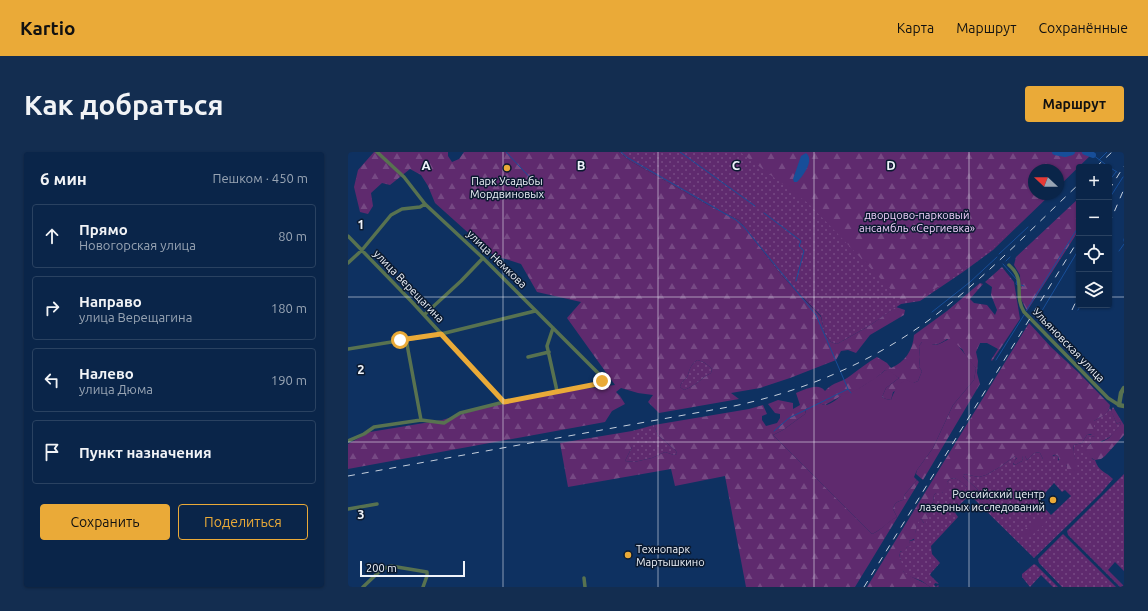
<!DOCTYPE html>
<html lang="ru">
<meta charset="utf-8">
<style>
:root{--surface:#0a2549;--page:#132d50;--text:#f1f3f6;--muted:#99a5b4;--line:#2a4261;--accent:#eaaa38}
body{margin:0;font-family:Ubuntu,sans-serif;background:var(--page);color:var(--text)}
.controls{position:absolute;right:12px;top:12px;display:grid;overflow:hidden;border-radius:4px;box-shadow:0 1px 3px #0004}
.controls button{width:36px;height:36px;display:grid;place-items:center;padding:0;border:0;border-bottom:1px solid var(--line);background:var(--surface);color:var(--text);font:20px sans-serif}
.compass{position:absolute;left:680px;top:12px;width:36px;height:36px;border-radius:50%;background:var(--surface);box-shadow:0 1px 3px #0004;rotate:292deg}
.scale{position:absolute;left:12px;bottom:10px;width:105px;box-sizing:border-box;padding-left:4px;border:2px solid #eff3fa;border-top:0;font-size:11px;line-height:14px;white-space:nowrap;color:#eff3fa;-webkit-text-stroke:3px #0b1a30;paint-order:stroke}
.stop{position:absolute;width:12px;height:12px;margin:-9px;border:3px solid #eaaa38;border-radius:50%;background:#fff}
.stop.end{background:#eaaa38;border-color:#fff;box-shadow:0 1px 4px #0008}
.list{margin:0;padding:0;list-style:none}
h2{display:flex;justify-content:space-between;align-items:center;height:52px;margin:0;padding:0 16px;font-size:17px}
h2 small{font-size:13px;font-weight:400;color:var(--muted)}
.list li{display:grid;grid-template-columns:26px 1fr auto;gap:12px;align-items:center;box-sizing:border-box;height:64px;margin:0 8px 8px;padding:0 8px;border:1px solid var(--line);border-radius:4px}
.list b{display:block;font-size:15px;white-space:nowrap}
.list p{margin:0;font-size:13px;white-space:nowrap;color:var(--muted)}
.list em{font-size:13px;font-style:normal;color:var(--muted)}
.actions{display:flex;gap:8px;padding:12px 16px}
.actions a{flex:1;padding:9px 0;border:1px solid var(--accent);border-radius:4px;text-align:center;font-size:14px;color:var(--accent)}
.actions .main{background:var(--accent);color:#111}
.icon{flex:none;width:22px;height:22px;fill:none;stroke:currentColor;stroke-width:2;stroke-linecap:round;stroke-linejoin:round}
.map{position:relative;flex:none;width:776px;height:435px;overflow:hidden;border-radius:4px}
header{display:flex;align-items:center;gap:24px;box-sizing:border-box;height:56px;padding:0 20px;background:var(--accent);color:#111}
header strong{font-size:19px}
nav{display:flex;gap:22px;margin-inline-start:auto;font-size:14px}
.intro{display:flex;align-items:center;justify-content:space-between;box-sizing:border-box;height:96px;padding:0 24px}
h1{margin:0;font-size:28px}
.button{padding:10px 18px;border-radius:4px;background:var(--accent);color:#111;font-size:14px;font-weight:700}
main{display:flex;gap:24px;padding:0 24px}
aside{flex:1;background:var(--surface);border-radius:4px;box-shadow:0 1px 3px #0004}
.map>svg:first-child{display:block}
</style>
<header>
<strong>Kartio</strong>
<nav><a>Карта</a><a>Маршрут</a><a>Сохранённые</a></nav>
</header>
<div class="intro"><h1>Как добраться</h1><a class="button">Маршрут</a></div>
<main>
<aside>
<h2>6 мин<small>Пешком · 450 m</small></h2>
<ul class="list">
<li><svg class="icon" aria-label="ahead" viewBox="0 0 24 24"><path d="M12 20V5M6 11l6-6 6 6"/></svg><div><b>Прямо</b><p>Новогорская улица</p></div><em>80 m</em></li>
<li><svg class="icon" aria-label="right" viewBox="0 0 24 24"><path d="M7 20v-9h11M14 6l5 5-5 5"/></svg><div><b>Направо</b><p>улица Верещагина</p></div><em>180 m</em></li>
<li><svg class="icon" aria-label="left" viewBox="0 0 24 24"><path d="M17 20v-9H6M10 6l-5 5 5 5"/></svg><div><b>Налево</b><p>улица Дюма</p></div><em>190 m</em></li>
<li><svg class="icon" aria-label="arrive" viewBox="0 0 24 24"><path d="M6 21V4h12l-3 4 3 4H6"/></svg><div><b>Пункт назначения</b></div></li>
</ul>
<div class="actions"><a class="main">Сохранить</a><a>Поделиться</a></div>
</aside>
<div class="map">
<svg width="776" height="435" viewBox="0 0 776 435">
<defs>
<pattern id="grass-dots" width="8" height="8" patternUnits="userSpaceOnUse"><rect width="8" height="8" fill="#5f2a6e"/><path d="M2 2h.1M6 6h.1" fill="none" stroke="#764984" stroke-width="1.8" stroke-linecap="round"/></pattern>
<pattern id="forest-firs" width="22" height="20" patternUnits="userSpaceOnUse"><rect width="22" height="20" fill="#5f2a6e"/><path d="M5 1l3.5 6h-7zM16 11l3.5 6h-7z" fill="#764984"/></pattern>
</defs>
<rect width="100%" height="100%" fill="#0e3161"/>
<path fill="url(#grass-dots)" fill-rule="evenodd" d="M271,0H746L710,35V18H686V42H703L645,98L615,120L572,149L553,152L521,174L489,192L483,190L477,182L473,164L434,124L391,68L360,53L282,9Z
M349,208C355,209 359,212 364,217L363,221C353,226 348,234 336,238L332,235C333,230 336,229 339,225C342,218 342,213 349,208Z
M762,256L769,272L772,270L773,272C764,284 759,290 743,291L740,294L744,307L747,308C751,320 757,319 765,327L753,341L686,406L622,343L609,355L606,359L610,365L583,394L584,402L592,411L583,421L582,423L591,432L587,431L586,433L588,435L590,433L591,434L590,435H582L574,429L558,423L555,419L551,401L562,393L561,389L566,388L569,370L573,367L576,371L579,364L578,360L585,350L586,343L588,341H594C596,336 600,336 599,330C606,320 617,332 622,339L624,338L637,352H645L615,324V322L631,325L638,323L652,315L667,304L669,305L665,312L667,313L674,309L675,304H677L679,308C684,305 685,299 692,301L695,307L708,303L711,305L710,308L718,312L719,314L728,309L725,300L726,293L734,291L739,283H742L744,282V284L746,285C749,279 744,274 746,269C752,265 758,263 762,256ZM706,331L714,340L717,338L723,344L703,363L690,349Z
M306,273L310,283L328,299L329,302L326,303L317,300L304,306L286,310L277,309L284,295V279Z
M776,322V419L767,410L760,418L776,434L772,435L720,383L719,379Z
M715,382L768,435H714L691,411L690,407Z
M686,412L688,413L710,435H705L693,423L682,435L674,425V422Z"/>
<path fill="url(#forest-firs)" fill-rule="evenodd" d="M26,0H100V4L104,10L111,7L116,0H271L282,9L360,53L391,68L434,124L473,165L477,182L483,190L489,192L521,174L548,155L557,158L556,163L522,183L508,201L500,198L493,199L488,208L442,226L412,236L383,241L391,247L311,261L300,250L305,243L290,241L273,236L268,240L272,244L277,252L264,259L257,270L0,317V292L22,280L94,268L173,245L267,233L219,166L233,150L189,140L173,112L145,103L87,51L80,34L73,23L62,17L42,33L34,31L23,41L25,54L20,62L12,60L6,35L10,18ZM349,208C355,209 359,212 364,217L363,221C353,226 348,234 336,238L332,235C333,230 336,229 339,225C342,218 342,213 349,208Z
M392,0H743L710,33V18H686V42H700L645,96L571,148L554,149L461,52Z
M731,46V78L679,159L673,147L672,123L666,113L668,105Z
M654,115L666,130L672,167L644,209L643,208L650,197L639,191H632L628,200L630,209L629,221L632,232L575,328L568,322L569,318L585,296L605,253L626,228L628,216L619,206L614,197L599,187C589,194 586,194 574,190L571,194L572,205L571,215L574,219L570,229L545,240L543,248L538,247L534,245L538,236L551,226L537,218L527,227L515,234L509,239L493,244L477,253L467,250L458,257L457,262L435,278L425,283L524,382C534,378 539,369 549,365L545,357C546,352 549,349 555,348L557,342L569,328L571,330L507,435H398L377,324L327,334L323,317L220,335L212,291L284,279V295L277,309L286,310L304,306L317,300L326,303L329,302L328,299L310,283L306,273L401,257L415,253L419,262L414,264V268L418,274L429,271L432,266V262L427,261L420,252L430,248L445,251V257L452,253L448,241C457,238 470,230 477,239C486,229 493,231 502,224C511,217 519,211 529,205L539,211L543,216C557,210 565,198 566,183L599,159L632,131L635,132L622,147L626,151L639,153L647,163L649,158L643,143L644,135L637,130Z
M681,171L703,195L731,221L762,253C761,263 753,264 746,269V275L749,281L746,285L744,284V282L739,283L734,291L726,293C723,303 732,310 729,320L726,322L721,321L719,318V313L712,312L711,310V305C707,301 704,303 702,308H698L695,307L692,301C685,299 684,305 679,308L677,304H675L674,309L667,313L665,311L669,306L667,304L652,315L638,323L631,325L615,322V324L645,352V355L643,356L637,352L624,339L619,340L617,339L619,335C613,330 606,321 599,330L600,334L593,342L588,341L586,343L585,350L578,360L580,366L578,371H576L573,367C568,371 567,381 568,386L561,389L563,394L559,395L557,399H553L551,402L555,415V419C562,426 574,428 582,435H519Z
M765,255L776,273V283L757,304L753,307L747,308L738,303L736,297L747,288H750L754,290L761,286L773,272L772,270L769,272L763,259Z
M696,366L698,369L697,372L678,388L675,389C671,377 686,369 696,366Z"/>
<path fill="#5f2a6e" d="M604,186L628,216L626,228L605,253L585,296L569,318L566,325L569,328L557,342L555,348C549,349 546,352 545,357L549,365C539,370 534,378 524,382L425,283L435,278L457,262C459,256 459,249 468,250C471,250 474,253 477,253C482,253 493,245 495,241C504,242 508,238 516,233C524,228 530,225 537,218L543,220L551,226L538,236L534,245L538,247L543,248C546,239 550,233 558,227L565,231L570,229L574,219L571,215L572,205L571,194L574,190H582L585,193C593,193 597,188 604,186Z"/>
<path fill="#174e99" d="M458,1C467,8 455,24 449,30H446L445,27L453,4Z"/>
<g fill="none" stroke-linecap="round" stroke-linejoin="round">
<path stroke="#174e99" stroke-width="1" d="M158,0L188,32
M273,0L280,6L388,68L396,75L468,163L500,237L441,266L426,279
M332,0L407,54
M745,3L761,15
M751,8L759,0
M761,15L769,20
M761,29L768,20
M761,47L775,25
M416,61L453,89L451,94L456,99L448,129
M776,87V89
M771,99L776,92
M651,102L680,75
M658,109L662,105
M655,112L669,128L668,132L670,133
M673,133L676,134
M730,158L733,153
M678,159L731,74
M584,160L622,130L649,105
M692,162L731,97
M648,208L676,163
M500,237L503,241"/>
<path stroke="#174e99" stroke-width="6" d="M707,0L717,2L724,0
M737,0L745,3"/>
<path stroke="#587250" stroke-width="3.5" d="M0,84L64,150L156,250
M0,111L14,98L43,63L54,57L72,55L77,52
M661,113C679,129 665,142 676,160L760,246L771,253
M76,163L113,129L135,106
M205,176L199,194L209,239
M58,187L73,268
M0,197L93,182L187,159
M180,205L201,200
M0,289L16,282L26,275L73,268L96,271L112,261L156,250L249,232L254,229L252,223L135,106L77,52L56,25L29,0
M0,357L29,352
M236,426L237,435
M15,435L34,417L43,414L79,420V424L75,435"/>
<path stroke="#587250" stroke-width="4.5" d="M776,236L773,241L771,253L776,254"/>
<path stroke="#c5cfdd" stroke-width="1" stroke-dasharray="7 7" stroke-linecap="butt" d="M748,15L764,0
M761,38L776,14
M761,72L776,37
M724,158L731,143
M0,324L386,254C456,239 524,210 581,168C635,128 682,78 731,32
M516,435L731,87"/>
</g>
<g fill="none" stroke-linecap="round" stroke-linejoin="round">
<path stroke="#eaaa38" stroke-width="5" d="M52,188L93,182L156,250L249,232L254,229"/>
</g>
<path fill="none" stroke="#eff3fa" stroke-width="1" stroke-opacity="0.55" d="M155,0V435M310,0V435M466,0V435M621,0V435M0,145H731M761,145H776M0,290H776"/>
<g fill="#eaaa38" stroke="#0b1a30" stroke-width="1.5">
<circle cx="159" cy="16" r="4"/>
<circle cx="705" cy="348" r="4"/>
<circle cx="280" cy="403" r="4"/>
</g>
<g text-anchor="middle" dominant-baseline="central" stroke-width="3" stroke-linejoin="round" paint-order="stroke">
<g font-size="11" fill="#eff3fa" stroke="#0b1a30">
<text x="159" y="29">Парк Усадьбы<tspan x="159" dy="13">Мордвиновых</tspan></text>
<text x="697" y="342" text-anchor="end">Российский центр<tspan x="697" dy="13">лазерных исследований</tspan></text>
<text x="288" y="397" text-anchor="start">Технопарк<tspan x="288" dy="13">Мартышкино</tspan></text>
</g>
<g font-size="11" fill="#f0d0fb" stroke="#0b1a30">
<text x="569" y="63">дворцово-парковый<tspan x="569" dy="13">ансамбль «Сергиевка»</tspan></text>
</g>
<g font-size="11" fill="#eff3fa" stroke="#0b1a30">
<text transform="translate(149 107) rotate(44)">улица Немкова</text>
<text transform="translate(61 134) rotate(46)">улица Верещагина</text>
<text transform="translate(721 193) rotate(46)">Ульяновская улица</text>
</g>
</g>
<g font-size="13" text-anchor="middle" font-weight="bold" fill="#eff3fa" stroke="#0b1a30" stroke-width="3" stroke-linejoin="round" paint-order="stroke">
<text x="78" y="18">A</text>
<text x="233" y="18">B</text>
<text x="388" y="18">C</text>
<text x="543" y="18">D</text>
<text x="13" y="77">1</text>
<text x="13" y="222">2</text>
<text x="13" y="367">3</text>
</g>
</svg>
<div class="controls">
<button>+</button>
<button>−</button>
<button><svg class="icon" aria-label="locate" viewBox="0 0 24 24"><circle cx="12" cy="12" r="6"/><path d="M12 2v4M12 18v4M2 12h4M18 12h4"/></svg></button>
<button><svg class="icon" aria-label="layers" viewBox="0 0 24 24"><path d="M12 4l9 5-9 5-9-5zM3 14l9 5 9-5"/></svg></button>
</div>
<svg class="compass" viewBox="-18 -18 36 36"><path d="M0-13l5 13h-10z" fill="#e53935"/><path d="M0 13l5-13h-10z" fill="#99a5b4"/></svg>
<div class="scale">200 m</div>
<div class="stop" style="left:52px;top:188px"></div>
<div class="stop end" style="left:254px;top:229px"></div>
</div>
</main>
